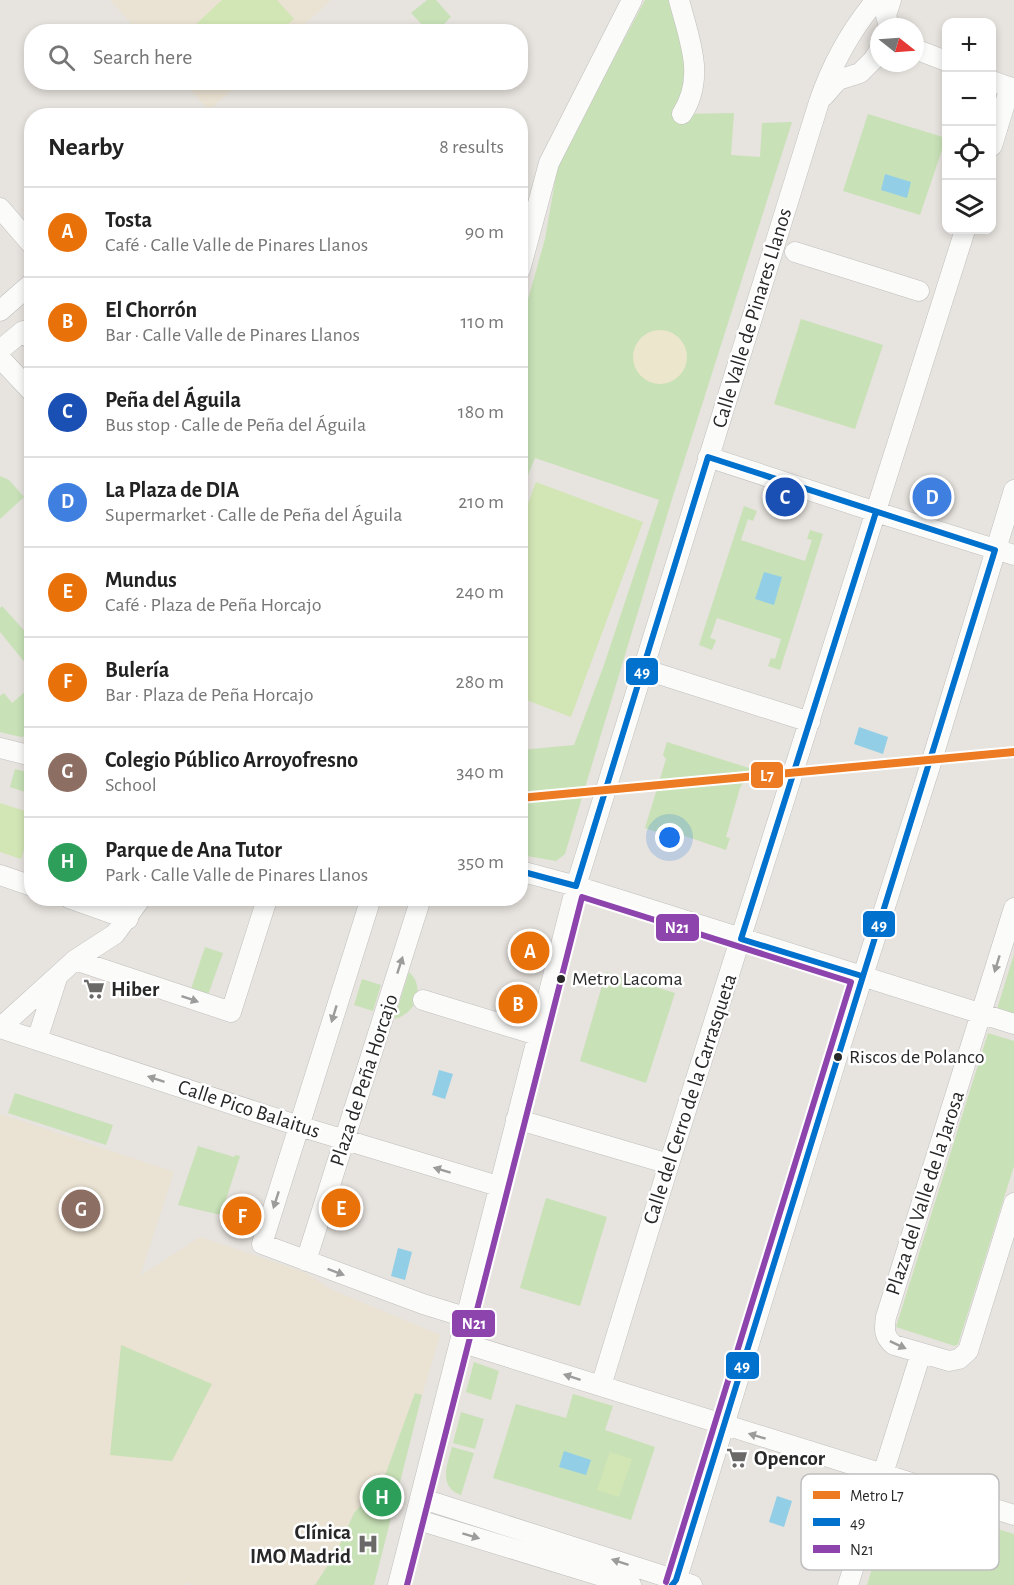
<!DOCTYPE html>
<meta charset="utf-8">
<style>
:root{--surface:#fff;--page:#f6f6f6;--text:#222;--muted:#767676;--line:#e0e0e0;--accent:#6b6968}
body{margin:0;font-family:"Alegreya Sans",sans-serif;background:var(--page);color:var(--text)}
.controls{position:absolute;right:18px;top:18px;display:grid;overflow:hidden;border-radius:12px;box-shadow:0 3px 9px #0003}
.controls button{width:54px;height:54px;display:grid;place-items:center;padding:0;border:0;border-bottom:2px solid var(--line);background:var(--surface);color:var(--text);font:30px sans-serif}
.compass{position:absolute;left:870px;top:18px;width:54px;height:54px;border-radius:50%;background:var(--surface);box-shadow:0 3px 9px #0003;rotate:107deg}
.you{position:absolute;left:670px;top:838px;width:21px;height:21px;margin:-15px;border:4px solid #fff;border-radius:50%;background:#1a73e8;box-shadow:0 0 0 9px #1a73e833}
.badge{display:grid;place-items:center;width:39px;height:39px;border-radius:50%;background:var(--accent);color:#fff;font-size:20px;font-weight:700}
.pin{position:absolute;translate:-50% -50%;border:3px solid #fff;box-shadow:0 2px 6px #0006}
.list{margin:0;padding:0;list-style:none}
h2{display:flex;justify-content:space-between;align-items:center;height:78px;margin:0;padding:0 24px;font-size:26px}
h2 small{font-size:20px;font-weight:400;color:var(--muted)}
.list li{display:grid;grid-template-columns:39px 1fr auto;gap:18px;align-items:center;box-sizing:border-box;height:90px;padding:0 24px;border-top:2px solid var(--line)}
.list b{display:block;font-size:22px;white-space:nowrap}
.list p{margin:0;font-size:20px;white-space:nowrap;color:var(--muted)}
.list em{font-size:20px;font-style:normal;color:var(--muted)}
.icon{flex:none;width:33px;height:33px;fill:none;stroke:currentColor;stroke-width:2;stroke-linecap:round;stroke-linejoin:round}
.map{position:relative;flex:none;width:1014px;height:1585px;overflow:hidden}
.search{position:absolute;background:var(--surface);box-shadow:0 3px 9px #0003;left:24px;top:24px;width:504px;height:66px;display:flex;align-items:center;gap:15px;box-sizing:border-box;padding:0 21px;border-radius:24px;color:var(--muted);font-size:22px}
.panel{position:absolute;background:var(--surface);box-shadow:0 3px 9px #0003;left:24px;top:108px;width:504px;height:798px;border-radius:24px}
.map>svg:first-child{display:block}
</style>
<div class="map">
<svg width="1014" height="1585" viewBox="0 0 1014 1585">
<rect width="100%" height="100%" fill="#e7e3de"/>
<path fill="#eae2d2" d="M110,0H331L296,32L138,31Z
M184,83H240L209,110Z
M0,1114L174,1172L140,1276L200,1237L304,1272L330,1289L440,1335L422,1395L415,1393L383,1481L354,1513L336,1553L315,1585H194L187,1582L186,1585H0Z"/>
<path fill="#c8e1b7" d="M427,0H436L451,17L437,31H428L411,13Z
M645,0H679L695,63L682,114L734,113L731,155L760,157L762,123L792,122L672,499L565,854L556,861L521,855V750L574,745L604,665L659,500L535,458L521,492V324L545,239L558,164Z
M868,114L946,138L920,215L843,191Z
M801,319L883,345L855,429L774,404Z
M0,476L9,480L24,497L0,519Z
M744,506L757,511L753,521L748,519L741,540L805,561L812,540L807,539L810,530L823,534L780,670L768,666L771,658L775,659L781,639L717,618L710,638L716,640L712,650L699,645Z
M2,606L31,638V670L0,632V608Z
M27,690L31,692V735L21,737L0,732V696L4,693L12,703Z
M667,742L752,769L748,782L743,783L740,788L726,837L730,838L726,850L673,832L671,837L645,828L666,759L663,755Z
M15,769L31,773V794L10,787Z
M205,947L223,953L208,995L191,989Z
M1014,954V1014L997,1009Z
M409,972C426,987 416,1015 394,1019Z
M606,972L675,993L646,1083L580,1061Z
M362,979L381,985L373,1011L354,1005Z
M988,1033L1014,1041V1166L958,1344L955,1346L896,1327Z
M15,1093L113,1125L106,1145L8,1113Z
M198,1146L234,1157L235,1155L240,1156L221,1215L178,1205Z
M546,1198L607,1217L580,1306L520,1288Z
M121,1345L212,1384L172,1461L110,1455Z
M474,1362L499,1371L491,1400L466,1392Z
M415,1393L422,1395L374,1585H315L336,1553L354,1513L383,1481Z
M573,1394L613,1406L605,1430L655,1447L631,1520L493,1478L516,1404L566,1418Z
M461,1412L484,1419L475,1449L453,1443Z
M452,1447L474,1453L461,1495C438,1487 447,1465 452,1447Z
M894,1497L1014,1534V1585H867Z"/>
<path fill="#ece6cc" d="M633 357a27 27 0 1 1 54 0a27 27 0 1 1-54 0Z"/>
<path fill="#d2e6b5" d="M222,0H277L294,19L280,31H197L193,27Z
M536,482L643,522L571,717L521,698V523Z
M0,803L31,813V826L21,859L0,852Z
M610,1452L632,1459L619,1497L597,1490Z"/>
<path fill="#92cfe7" d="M885,174L911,182L907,198L881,190Z
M764,572L782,577L774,605L755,599Z
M859,727L888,737L883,754L854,744Z
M439,1070L453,1074L445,1099L432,1095Z
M398,1248L412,1252L405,1280L391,1276Z
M564,1451L591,1460L586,1475L559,1467Z
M777,1496L792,1501L784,1527L769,1522Z"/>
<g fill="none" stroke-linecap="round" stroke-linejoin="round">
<defs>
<path id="minor" d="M679,0C689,39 706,77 682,114
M889,27L886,15L891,0
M915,49L946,61
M992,81L1014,89
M823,97L838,80L860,73L873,60L879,51
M992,146L1010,87
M0,208L32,245
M795,252L919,291
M520,270L549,163L632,0
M0,311L32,283
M0,350L23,331L32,340
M0,358L32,392
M708,457L876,512L1014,555
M643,669L810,722
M0,748L32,756
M520,871L576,886L1014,1024
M0,875L32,886
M69,898L128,919
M371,898L262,1244L423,1304L465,1317
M1014,908L886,1317C884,1330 884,1337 894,1345L949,1361L959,1359L968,1351L1014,1203
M75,960L231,1012L267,899L265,898
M423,1000L537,1035
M0,1028L299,1126L498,1186
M0,1028L75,960L115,934L141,898
M37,1040L57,978
M516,1119L669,1164
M306,1261L421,898
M460,1342L1014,1515
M601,1386L669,1164L965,230
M420,1498L692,1585
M415,1519L631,1585
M398,1585L576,886L819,102C832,64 851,30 876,0
M675,1585L837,1057L932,760L1014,490
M848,1585L921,1353"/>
</defs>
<use href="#minor" stroke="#c0bfbf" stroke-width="21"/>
<use href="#minor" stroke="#fbfbfa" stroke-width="20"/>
<defs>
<path id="bus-1" d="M520,871L576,886
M576,886L708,457
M862,976L741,939L876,512
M672,1585L676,1580L995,550L708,457"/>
<path id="bus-2" d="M407,1585L582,897L851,982L666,1582"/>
</defs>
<use href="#bus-1" stroke="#fff" stroke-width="10"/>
<use href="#bus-2" stroke="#fff" stroke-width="10"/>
<use href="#bus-1" stroke="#0072ce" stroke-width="6"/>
<use href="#bus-2" stroke="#8e44ad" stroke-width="6"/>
<defs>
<path id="metro-1" d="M520,798L1014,752"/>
</defs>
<use href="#metro-1" stroke="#fff" stroke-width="12"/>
<use href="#metro-1" stroke="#ed7b24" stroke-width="8"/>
</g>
<defs><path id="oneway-solid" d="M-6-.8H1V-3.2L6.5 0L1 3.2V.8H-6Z" transform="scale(1.5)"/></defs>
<g fill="#9c9c9c">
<use href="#oneway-solid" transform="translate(997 964) rotate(107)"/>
<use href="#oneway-solid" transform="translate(400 965) rotate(-72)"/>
<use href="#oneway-solid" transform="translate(190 999) rotate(19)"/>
<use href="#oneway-solid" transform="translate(334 1014) rotate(107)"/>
<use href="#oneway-solid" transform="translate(156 1079) rotate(-162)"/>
<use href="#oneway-solid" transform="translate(442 1170) rotate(-163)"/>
<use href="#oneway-solid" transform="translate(276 1200) rotate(108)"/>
<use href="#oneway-solid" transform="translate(336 1272) rotate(21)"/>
<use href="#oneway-solid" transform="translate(898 1345) rotate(25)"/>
<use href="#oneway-solid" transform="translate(572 1377) rotate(-162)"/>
<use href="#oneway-solid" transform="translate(757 1436) rotate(-163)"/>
<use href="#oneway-solid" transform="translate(471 1536) rotate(17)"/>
<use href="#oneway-solid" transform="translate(620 1562) rotate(-162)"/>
</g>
<defs>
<symbol id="supermarket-bare" viewBox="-9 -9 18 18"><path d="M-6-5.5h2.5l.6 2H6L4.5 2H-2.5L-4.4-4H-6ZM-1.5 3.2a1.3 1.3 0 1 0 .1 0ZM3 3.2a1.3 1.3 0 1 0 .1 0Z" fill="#6b6968" stroke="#fff" stroke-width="2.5" paint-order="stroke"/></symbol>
<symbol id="hospital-bare" viewBox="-9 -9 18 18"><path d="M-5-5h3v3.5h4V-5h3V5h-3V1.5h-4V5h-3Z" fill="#6b6968" stroke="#fff" stroke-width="2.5" paint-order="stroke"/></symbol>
</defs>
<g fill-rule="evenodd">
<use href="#supermarket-bare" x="79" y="974" width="30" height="30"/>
<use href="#supermarket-bare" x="722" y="1443" width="30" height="30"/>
<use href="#hospital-bare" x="353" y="1529" width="30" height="30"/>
</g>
<g fill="#282828" stroke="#fff" stroke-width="2">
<circle cx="561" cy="979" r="5"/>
<circle cx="838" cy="1057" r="5"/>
</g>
<g text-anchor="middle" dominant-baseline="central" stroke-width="5" stroke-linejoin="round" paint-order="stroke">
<g font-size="20" fill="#282828" stroke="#fff" text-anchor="start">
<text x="572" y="979">Metro Lacoma</text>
<text x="849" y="1057">Riscos de Polanco</text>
</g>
<g font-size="21" fill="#282828" stroke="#fff">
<text transform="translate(752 318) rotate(-73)">Calle Valle de Pinares Llanos</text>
<text transform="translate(364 1080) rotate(-72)">Plaza de Peña Horcajo</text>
<text transform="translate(690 1099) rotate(-72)">Calle del Cerro de la Carrasqueta</text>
<text transform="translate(249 1109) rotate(18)">Calle Pico Balaitus</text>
<text transform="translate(925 1193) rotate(-72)">Plaza del Valle de la Jarosa</text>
</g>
<g font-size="21" font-weight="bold" fill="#282828" stroke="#fff" text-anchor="start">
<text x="111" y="989">Hiber</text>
<text x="754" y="1458">Opencor</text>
<text x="351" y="1532" text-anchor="end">Clínica<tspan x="351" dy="24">IMO Madrid</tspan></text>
</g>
</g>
<rect x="801" y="1474" width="198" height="96" rx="9" fill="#fff" stroke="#bebebe" stroke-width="1.5"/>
<rect x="813" y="1491" width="27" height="8" fill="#ed7b24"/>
<rect x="813" y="1518" width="27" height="8" fill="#0072ce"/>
<rect x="813" y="1545" width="27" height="8" fill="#8e44ad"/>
<g font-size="16" fill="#282828">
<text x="850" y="1501">Metro L7</text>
<text x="850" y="1528">49</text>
<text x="850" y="1555">N21</text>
</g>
<g stroke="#fff" stroke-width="2">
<rect x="625" y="657" width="34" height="29" rx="6" fill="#0072ce"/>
<rect x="750" y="761" width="34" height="28" rx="6" fill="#ed7b24"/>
<rect x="862" y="910" width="34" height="28" rx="6" fill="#0072ce"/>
<rect x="655" y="913" width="45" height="29" rx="6" fill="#8e44ad"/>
<rect x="451" y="1309" width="45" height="29" rx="6" fill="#8e44ad"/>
<rect x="725" y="1351" width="35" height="29" rx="6" fill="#0072ce"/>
</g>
<g font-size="16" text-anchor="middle" font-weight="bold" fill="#fff">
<text x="642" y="677">49</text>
<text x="767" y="781">L7</text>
<text x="879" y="930">49</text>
<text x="677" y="933">N21</text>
<text x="474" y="1329">N21</text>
<text x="742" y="1371">49</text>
</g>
</svg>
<div class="controls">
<button>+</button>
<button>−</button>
<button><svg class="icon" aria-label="locate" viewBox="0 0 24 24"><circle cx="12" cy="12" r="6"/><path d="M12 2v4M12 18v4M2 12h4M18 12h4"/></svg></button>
<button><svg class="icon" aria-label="layers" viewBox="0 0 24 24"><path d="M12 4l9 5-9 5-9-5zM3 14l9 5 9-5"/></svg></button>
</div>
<svg class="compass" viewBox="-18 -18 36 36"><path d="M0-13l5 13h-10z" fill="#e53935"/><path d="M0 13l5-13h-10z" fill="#767676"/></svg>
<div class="you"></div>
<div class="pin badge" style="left:530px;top:951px;background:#e8710a">A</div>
<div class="pin badge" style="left:518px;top:1004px;background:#e8710a">B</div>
<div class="pin badge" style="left:785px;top:497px;background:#1a4fb4">C</div>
<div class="pin badge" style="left:932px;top:497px;background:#3f7fe0">D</div>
<div class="pin badge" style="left:341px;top:1208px;background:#e8710a">E</div>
<div class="pin badge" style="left:242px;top:1216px;background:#e8710a">F</div>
<div class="pin badge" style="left:81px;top:1209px;background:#8d6e63">G</div>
<div class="pin badge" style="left:382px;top:1497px;background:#2e9e5b">H</div>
<div class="search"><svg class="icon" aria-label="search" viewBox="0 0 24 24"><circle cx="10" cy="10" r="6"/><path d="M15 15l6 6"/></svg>Search here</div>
<section class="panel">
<h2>Nearby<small>8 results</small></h2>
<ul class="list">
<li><span class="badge" style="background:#e8710a">A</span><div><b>Tosta</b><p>Café · Calle Valle de Pinares Llanos</p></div><em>90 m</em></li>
<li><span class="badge" style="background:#e8710a">B</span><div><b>El Chorrón</b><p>Bar · Calle Valle de Pinares Llanos</p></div><em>110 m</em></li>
<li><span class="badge" style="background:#1a4fb4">C</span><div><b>Peña del Águila</b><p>Bus stop · Calle de Peña del Águila</p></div><em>180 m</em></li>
<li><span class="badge" style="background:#3f7fe0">D</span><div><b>La Plaza de DIA</b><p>Supermarket · Calle de Peña del Águila</p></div><em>210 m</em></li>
<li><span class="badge" style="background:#e8710a">E</span><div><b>Mundus</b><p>Café · Plaza de Peña Horcajo</p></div><em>240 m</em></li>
<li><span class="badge" style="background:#e8710a">F</span><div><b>Bulería</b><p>Bar · Plaza de Peña Horcajo</p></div><em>280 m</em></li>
<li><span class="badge" style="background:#8d6e63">G</span><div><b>Colegio Público Arroyofresno</b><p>School</p></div><em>340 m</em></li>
<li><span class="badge" style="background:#2e9e5b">H</span><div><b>Parque de Ana Tutor</b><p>Park · Calle Valle de Pinares Llanos</p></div><em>350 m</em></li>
</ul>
</section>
</div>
